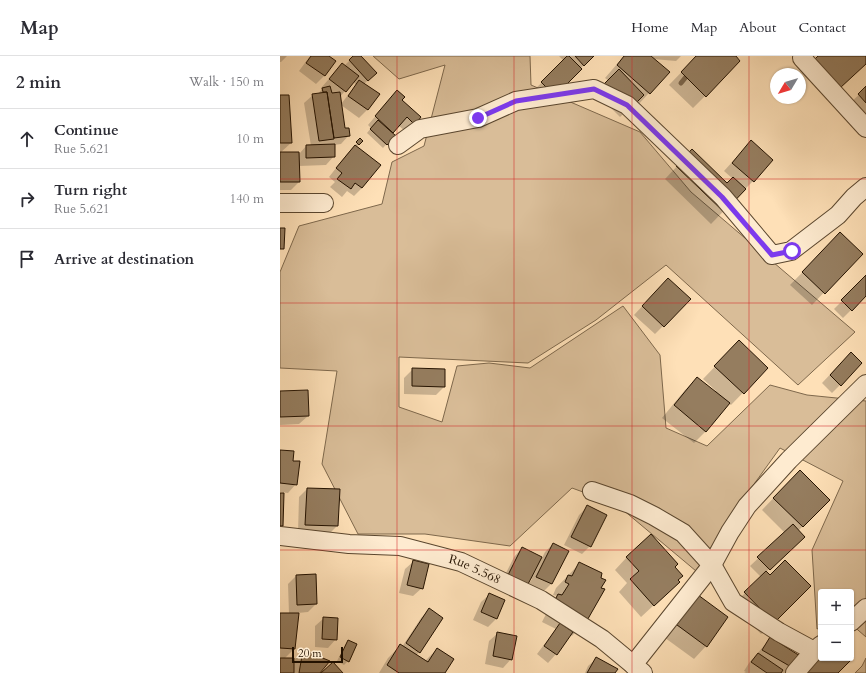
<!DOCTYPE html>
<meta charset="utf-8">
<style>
:root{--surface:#fff;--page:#f7f7f7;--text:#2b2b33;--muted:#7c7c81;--line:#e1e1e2}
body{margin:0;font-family:Cardo,serif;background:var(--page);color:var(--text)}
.controls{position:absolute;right:12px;bottom:12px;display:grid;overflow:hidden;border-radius:4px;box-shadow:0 1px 3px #0004}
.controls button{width:36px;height:36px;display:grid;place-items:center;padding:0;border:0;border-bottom:1px solid var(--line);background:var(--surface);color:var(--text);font:20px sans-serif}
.compass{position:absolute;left:490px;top:12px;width:36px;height:36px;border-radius:50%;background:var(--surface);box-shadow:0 1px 3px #0004;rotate:232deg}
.scale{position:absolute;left:12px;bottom:10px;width:51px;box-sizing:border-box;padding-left:4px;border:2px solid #241200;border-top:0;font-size:11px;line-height:14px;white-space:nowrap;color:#241200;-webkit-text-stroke:3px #feebd0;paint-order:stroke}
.stop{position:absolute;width:12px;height:12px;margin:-9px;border:3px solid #7c3aed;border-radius:50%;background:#fff}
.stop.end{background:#7c3aed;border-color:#fff;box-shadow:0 1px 4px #0008}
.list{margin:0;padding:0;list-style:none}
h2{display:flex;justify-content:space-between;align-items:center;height:52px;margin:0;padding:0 16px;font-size:17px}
h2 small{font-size:13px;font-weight:400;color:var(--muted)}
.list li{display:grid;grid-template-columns:26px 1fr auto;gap:12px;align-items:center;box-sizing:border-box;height:60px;padding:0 16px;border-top:1px solid var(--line)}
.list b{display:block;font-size:15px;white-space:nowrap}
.list p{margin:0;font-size:13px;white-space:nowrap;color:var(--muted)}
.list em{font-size:13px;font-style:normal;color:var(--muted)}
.icon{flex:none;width:22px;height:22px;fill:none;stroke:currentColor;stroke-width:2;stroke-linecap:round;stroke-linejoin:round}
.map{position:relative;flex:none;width:586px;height:617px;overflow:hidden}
header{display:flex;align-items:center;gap:24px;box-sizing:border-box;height:56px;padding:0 20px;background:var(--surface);border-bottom:1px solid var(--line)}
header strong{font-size:19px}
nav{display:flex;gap:22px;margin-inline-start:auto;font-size:14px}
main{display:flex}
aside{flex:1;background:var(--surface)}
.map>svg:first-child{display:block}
</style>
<header>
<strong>Map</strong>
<nav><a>Home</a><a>Map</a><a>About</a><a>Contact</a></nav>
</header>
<main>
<aside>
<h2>2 min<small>Walk · 150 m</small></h2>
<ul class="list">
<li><svg class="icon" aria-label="ahead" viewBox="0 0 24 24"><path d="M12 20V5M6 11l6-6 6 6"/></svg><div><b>Continue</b><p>Rue 5.621</p></div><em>10 m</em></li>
<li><svg class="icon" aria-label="right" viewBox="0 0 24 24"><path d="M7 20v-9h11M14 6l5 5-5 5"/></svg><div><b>Turn right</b><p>Rue 5.621</p></div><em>140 m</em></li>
<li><svg class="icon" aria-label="arrive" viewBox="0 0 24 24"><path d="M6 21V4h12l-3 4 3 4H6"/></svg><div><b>Arrive at destination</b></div></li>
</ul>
</aside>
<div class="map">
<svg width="586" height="617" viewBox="0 0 586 617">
<rect width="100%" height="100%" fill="#fee0b7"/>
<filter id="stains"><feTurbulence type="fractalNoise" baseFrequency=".005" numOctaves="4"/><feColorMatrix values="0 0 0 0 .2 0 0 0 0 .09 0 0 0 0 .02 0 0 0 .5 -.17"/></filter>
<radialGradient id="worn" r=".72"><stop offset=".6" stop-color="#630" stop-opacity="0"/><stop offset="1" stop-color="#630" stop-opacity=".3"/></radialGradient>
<path fill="#d9bd98" stroke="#7e684c" d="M93,0H250L251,29L360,76L411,136L575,276L518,329L386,209L316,264L248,307L119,301V351L162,366L177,310L209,307L250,312L343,250L380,299L386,372L427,390L490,329L527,339L586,345V581L571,568V536H541V571L537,573L532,494L563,425L500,392L454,456L416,515L336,448L292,432L230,490L145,478H78L42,408L57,315L0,312V216L19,170L102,148L112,106L144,90L165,9L119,23Z
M586,602V617H575L582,610Z"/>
<path fill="#0003" fill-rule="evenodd" d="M0,0H7L1,6H0Z
M30,0H48L55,5L44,20L36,28L19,15Z
M74,0H80L96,17L84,28L98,38L87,54L79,62L61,49L64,73L69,79L61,88L54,89V100L46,109L19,110V126L11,134H0V40L11,87L0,97H20L26,90H31L24,47L33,39L38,38L42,33L41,32L62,8L64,10ZM73,25L76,29L61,48L60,41Z
M279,0H313L266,47L253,35L284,5Z
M344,0H401L396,5L373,3L369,37L357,50L355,47L340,61L316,37L329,25L325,22Z
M417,0H454L425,40L413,52L389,29Z
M539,0H586V7L547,44L522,17Z
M586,32V71L566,51Z
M109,44H121L140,61L126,76L118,69L111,77L114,80L103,92L87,77L91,72L88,69Z
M80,84L82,85L76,91L82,132L74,140L67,135L62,141L50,131L55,126L49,121L67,98Z
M463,94L492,104L473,125L431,168L385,123L400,107L447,128L453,123L444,115Z
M560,178L581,198L532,249L510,229Z
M586,221V239L563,262L554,253Z
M380,231L383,270L375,278L354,259Z
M447,298L487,312L451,349L448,347L426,375L414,387L382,362L405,334L417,322L434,336L436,335L423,323Z
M562,306L560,329L552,337L542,327Z
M133,313L164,331L156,339L124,338V322Z
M0,336L28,360L19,368L0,369Z
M0,395L16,428L8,437L0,436Z
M507,428L549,444L518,475L515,489L486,516L490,521L529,530L481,578L453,549L481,521L470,510L505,477L482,454Z
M27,433L57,470L49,478L18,477L19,441Z
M308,450L310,490L302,498L284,489L299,459Z
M273,488L287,495L271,528L263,536L248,529L252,523L250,522L219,531L234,501L242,492L262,502L265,496Z
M347,501L394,511L397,525L399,526L361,561L339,536L347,527L335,514Z
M134,505L142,532L133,540L119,537L125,513Z
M300,507L319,522L320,533L304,567L292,580L290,579L276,598L268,607L257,598L276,573L262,566L266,558L263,556L266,551L277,540L273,539L276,532Z
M35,519L36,548L28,556L18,557L15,592L4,603L14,608L15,603L23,595L38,617H0V558H9L8,528L16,520Z
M414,537L426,590L414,603L381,579Z
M210,538L224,544L216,563L208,571L193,564L201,546Z
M149,554L139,596L136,600L145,605L157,593L164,617H99L108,602L120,590L122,591L141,562Z
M44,562L56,583L48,592L35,591V570Z
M218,577L231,603L223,612L205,608L209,585Z
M490,583L519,600L507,617H464L466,616L464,615L469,607Z
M68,585V605L64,609L57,605L65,589Z
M317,602L334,617H305L308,610Z"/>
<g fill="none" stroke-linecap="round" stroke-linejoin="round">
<path stroke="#7a6449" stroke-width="5" d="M401,27L410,16"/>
</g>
<path fill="#957d5f" stroke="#241200" d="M31,0H49L56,5L45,20L26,7Z
M73,0H81L97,17L88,25L69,4Z
M287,0H289L302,13L275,40L261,26Z
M295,0H314L304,10Z
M344,0H371L390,16L370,38L337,9Z
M416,0H456L460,5L426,41L401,16Z
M538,0H586V8L560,32L534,4Z
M62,7L79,20L66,36L49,23Z
M339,13L364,39L349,54L324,28Z
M79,24L100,38L88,54L68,40Z
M50,30L52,37L60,36L65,72H69L70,80L54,82L47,36H43L42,32Z
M586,30V47L578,38Z
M117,34L125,41L122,44L141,61L135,69L127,61L113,77L95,60Z
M47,36L54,83L39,85L32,38Z
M0,39H9L12,87H0Z
M98,64L116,80L107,89L90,73Z
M80,82L83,85L79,89L76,86Z
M471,84L493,104L474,126L452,107Z
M55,88V101L26,102V89Z
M75,89L101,109L82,132L75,127L71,133L57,123L62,117L56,112Z
M412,93L447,127L453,121L466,133L444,156L396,110Z
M0,96H19L20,126H0Z
M0,172H5L4,193H0Z
M560,176L583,198L545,238L522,216Z
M586,219V240L572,255L561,244Z
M388,222L411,243L384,271L362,250Z
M459,284L488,312L464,338L434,310Z
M571,296L582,307L561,330L550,319Z
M132,312L165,313V331L132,330Z
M417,321L450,347L426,376L394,349Z
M28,334L29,360L0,361V335Z
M0,394L14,395L13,405H20L17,429L0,427Z
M520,414L550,444L523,471L493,442Z
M27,432L60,433L58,470L25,469Z
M0,437H4L3,470H0Z
M307,449L327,459L311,491L291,481Z
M513,468L525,481L490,514L477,501Z
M371,478L398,508L395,511L403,520L398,524L400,526L374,550L350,523L359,515L346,501Z
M273,487L289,495L272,528L256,521Z
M242,491L262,501L246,532L226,523Z
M133,504L149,508L143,533L127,529Z
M505,504L531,530L494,567L464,536L486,515L490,519Z
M299,506L322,517L321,522L326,524L321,532L325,533L305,568L275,544L278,538L282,539L289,528L285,526L288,519L292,520Z
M36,518L37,548L17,549L16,519Z
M414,536L448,561L427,591L393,566Z
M209,537L225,544L217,563L201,556Z
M149,552L163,562L140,597L126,587Z
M0,557H19L15,593L0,592Z
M43,561L58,562L57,584L42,583Z
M280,567L293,576L277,599L264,590Z
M217,576L237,580L232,604L213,600Z
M490,581L520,600L513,612L482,594Z
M68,584L77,588L69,606L60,601Z
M120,588L148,606L157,592L174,603L165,617H119L107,609Z
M23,594L50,605L40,617H19Z
M478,597L503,614L501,617H487L471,606Z
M571,598L574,601L558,617H524L541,599V602H571Z
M316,601L338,613L335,617H307Z
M0,602H14V617H0Z
M53,606L63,617H41Z"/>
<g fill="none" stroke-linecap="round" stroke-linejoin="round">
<defs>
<g id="minor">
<path d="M524,0L522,2L586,72"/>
<path d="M118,89L140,73L198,62L236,45L314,33L347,49L443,141L492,199L511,195L558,159L574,141L586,131"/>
<path d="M0,147H44"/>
<path d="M312,435L350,448L374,460L403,477L432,509L453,546L499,576L534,595"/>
<path id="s1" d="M0,480L69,488L120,490L181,506L261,544L322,583L363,617"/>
<path d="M571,566L586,552"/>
<path d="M353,609L432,509L450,476L467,450L509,404L586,328"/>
<path d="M515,617L534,595L541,589"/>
</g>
</defs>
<use href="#minor" stroke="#5a462e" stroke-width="20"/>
<use href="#minor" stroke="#feebd0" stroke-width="18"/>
</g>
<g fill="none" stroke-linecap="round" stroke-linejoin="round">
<path stroke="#7c3aed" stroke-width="5" d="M198,62L236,45L314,33L347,49L442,141L492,199L512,195"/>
</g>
<path fill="none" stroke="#d62828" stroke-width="1" stroke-opacity="0.55" d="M117,0V617M234,0V617M352,0V617M469,0V617M0,123H586M0,247H586M0,370H586M0,494H586"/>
<g text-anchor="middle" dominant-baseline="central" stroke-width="3" stroke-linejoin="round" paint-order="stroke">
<g font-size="13" fill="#241200" stroke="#feebd0">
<text stroke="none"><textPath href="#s1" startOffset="199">Rue 5.568</textPath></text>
</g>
</g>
<rect width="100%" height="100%" filter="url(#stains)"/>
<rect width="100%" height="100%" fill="url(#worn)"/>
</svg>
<div class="controls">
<button>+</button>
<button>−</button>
</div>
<svg class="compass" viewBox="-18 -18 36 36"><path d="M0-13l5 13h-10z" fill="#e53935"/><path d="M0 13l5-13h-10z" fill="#7c7c81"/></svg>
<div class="scale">20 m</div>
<div class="stop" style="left:512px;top:195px"></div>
<div class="stop end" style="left:198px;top:62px"></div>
</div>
</main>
